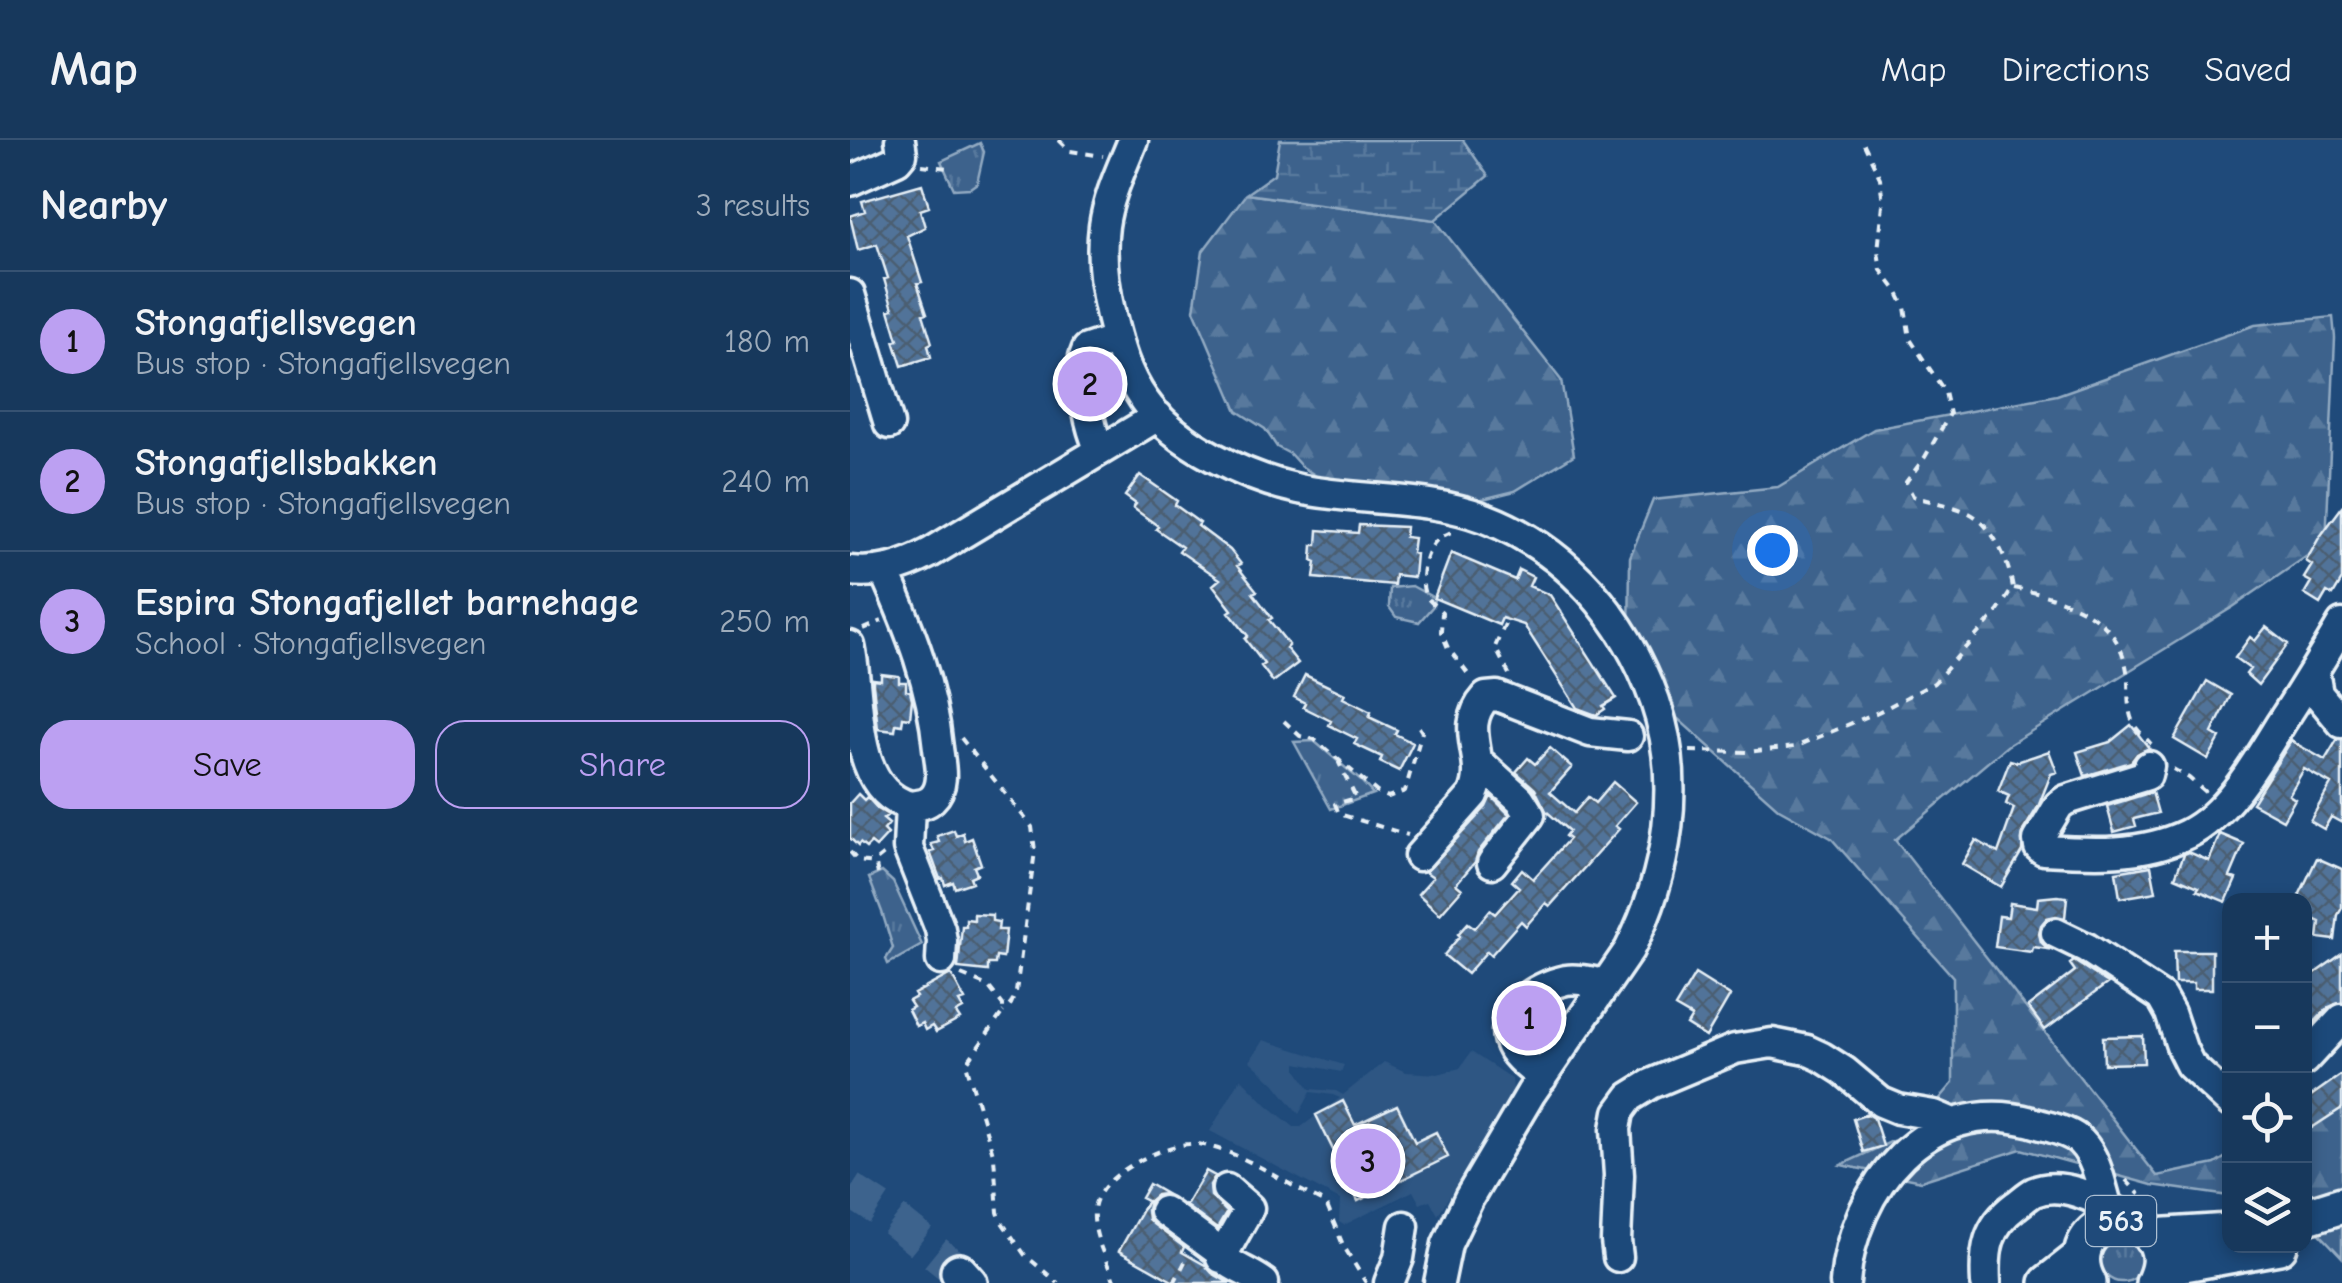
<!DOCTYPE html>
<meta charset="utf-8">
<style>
:root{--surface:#17385c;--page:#203f62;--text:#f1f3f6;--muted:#9eacbb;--line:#365272;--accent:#bca0f2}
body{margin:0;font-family:"Comic Neue",sans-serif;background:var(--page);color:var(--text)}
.controls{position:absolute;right:30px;bottom:30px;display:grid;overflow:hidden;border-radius:20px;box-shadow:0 5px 15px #0003}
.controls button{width:90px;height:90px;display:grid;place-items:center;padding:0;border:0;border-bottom:2px solid var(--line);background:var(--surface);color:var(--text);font:50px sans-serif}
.you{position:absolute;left:922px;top:410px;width:35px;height:35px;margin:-25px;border:8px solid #fff;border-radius:50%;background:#1a73e8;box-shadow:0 0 0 15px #1a73e833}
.badge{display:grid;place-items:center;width:65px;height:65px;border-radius:50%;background:var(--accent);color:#111;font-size:32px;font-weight:700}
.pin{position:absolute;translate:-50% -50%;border:5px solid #fff;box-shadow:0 2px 10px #0006}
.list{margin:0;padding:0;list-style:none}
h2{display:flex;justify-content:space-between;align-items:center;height:130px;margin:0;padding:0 40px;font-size:42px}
h2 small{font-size:32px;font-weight:400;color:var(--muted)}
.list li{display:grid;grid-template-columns:65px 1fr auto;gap:30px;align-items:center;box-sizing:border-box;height:140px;padding:0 40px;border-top:2px solid var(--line)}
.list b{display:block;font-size:38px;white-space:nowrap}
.list p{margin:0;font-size:32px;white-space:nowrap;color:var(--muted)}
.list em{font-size:32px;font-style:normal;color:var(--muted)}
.actions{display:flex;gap:20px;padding:30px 40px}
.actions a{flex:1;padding:22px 0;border:2px solid var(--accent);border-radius:30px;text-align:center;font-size:35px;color:var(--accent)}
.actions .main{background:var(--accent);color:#111}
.icon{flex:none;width:55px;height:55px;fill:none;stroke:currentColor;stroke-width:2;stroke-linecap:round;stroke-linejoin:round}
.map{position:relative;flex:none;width:1492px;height:1143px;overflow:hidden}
header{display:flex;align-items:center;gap:60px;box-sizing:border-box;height:140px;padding:0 50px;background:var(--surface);border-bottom:2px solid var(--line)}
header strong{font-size:48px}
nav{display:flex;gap:55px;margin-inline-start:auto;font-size:35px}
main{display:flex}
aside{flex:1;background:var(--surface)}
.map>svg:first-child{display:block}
</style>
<header>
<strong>Map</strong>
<nav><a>Map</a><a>Directions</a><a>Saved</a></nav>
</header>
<main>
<aside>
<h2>Nearby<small>3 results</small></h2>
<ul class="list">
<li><span class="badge">1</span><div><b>Stongafjellsvegen</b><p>Bus stop · Stongafjellsvegen</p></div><em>180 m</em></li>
<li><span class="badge">2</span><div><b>Stongafjellsbakken</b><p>Bus stop · Stongafjellsvegen</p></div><em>240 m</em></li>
<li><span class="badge">3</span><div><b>Espira Stongafjellet barnehage</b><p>School · Stongafjellsvegen</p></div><em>250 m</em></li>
</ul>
<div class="actions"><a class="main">Save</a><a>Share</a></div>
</aside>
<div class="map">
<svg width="1492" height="1143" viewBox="0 0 1492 1143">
<defs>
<pattern id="grass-tufts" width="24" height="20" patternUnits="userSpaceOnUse" patternTransform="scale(2.5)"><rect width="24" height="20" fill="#3c628c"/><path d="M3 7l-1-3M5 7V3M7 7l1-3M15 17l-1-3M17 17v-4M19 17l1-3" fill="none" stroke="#58799d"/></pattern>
<pattern id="forest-firs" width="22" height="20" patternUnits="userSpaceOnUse" patternTransform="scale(2.5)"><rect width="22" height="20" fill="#3c628c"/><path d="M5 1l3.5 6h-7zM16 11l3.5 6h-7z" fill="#58799d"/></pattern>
<pattern id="wetland-marsh" width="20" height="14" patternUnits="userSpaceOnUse" patternTransform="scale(2.5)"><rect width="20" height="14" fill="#3c628c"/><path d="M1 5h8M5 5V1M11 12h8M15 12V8" fill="none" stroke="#58799d"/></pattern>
<pattern id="building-cross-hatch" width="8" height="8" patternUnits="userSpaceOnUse" patternTransform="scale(2.5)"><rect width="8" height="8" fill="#517399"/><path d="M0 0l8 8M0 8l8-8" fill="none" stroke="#4c5e72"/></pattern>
</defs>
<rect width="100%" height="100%" fill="#1f4a7a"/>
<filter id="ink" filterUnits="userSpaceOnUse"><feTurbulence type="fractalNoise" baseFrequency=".01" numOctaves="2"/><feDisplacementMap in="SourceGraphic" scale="20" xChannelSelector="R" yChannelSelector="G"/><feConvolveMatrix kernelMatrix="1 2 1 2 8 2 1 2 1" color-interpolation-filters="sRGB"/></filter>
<g filter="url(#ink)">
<path fill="#2e5683" d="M413,900L494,925L491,932L447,923V930L460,949L486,951L493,955L534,922L556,932L588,934L610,928L621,912L662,939L663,950L588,1075L580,1060L570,1064L563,1051L494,1085L489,1082L490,1060L360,991L391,938L416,964L444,987H451L490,958L483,955L461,952L449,974L424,943L400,921Z"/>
<path fill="url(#grass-tufts)" stroke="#92aac2" stroke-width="2.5" d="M130,3L134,12L127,43L120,48L104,49L91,21Z
M562,446L584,458L583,466L569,482L546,477L539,467L540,448Z
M464,601L511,641L523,654L481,669L444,602Z
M32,732L43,742L72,805L38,824L36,819L43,808L32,772L19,738Z
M1250 1120a22 22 0 1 1 44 0a22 22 0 1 1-44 0Z"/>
<path fill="url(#forest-firs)" stroke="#92aac2" stroke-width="2.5" d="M396,54L585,80L711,240L724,315L665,351L592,369L477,343L451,326L440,314L427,307L415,289L387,271L344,170L353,111Z
M1483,177L1485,198L1476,403L1383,467L1157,606L1045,700L1307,1036L1365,1024L1379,1015V1056L1302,1045L1171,1009L1071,1041L991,1025L1062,992L1103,943V837L981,698L929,669L827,578L779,505L780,417L803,360L928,347L1024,289L1207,255L1405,185Z
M1492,942V1117L1455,1078L1454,966Z"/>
<path fill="url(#wetland-marsh)" stroke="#92aac2" stroke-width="2.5" d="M430,0H613L638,36L585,80L396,54L424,34Z"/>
<path fill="url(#building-cross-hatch)" stroke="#e8f1f8" stroke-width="2.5" d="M72,44L79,67L70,70L75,87L57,96L72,142L67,143L77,173L73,174L82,203L78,205L81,217L52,226L44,201L48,200L39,170L43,169L34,139L38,138L27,104L8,110L0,76L15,71L12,61Z
M290,335L327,361L325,365L350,383L348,386L380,410L391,424L387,426L407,451L403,453L422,478L419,480L439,505L436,508L448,523L423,542L411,526L414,524L395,499L398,496L379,472L382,470L363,445L370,439L329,411L332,407L306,389L308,386L283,368L286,364L275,356Z
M1492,367V440L1483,455L1477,452L1470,464L1454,454L1461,442L1454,438L1462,425L1456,421L1469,398Z
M509,385L556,387L555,397L564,398L562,413L566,414L564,437L545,435L544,445L464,438L466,422L462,420L463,405H467L468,390L508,393Z
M601,413L665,440L669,430L683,437L679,446L700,455L766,558L753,566L755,569L746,575L727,568L674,485L652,478L649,485L584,458Z
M1416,487L1438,504L1408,545L1396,534L1400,529L1385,518L1400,497L1405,501Z
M31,534L49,536V542H56V550L60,551L62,559L60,578L53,577L52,585L46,584L45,591L28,589L23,544V539L31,540Z
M455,535L495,554L493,558L521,572L519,577L547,590L545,594L563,603L549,631L530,622L532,617L504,604L507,599L479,585L481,581L453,567L455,563L444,557Z
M1357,541L1381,555L1362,593L1370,598L1358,619L1324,599Z
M1281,585L1299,608L1287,614L1281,622L1235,636L1227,612L1260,602Z
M1487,600H1492V683L1481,677L1474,689L1460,681L1481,644L1454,629L1439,655L1445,659L1433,680L1402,663L1441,601L1475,620Z
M700,608L722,627L700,652L724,673L738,657L745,663L763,642L786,662L765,686L769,689L700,766L696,763L676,786L671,781L641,815L637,811L617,834L594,815L610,796L608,794L618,783L625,788L640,770L645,774L669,747L662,741L672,729L683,739L719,699L715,696L719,691L696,671L685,649L666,632L678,618L685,624Z
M1199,611L1207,632L1201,634L1188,667L1173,691L1172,711L1151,747L1112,724L1126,700L1148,713L1164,668L1156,664L1159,656L1148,651L1160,620L1167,622Z
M1302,652L1308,673L1284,679L1286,686L1264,692L1257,666Z
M8,654L14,660L17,657L28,669L38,675L33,679L39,684L34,690L38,694L26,707L21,703L16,708L10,703L8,706L0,698V663Z
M641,656L659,674L628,712L625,722L606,744L612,749L590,774L568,754L583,737L576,732L636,667Z
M104,690L106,696L113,693L115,701L122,698L131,724L124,727L127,734L120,737L122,742L105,748L103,742L95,745L93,738L90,739L80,712L84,711L81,704L89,702L87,696Z
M1370,694L1394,704L1380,737L1386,739L1376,762L1347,750L1349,747L1325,737L1334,714L1339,712L1359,721Z
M1467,718L1492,729V768L1488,775L1485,800L1468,798L1470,782L1454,775V760H1447Z
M1301,726L1306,752L1270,758L1266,732Z
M1207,756L1217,757L1215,778L1206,776L1197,778L1191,785L1189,793L1191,802L1198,809L1183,807L1182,812L1145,807L1149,776L1158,777L1160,763L1187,767L1188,758Z
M124,774L142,775V781L149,782L148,790H156L153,818L146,817L145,824H138V831L108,828L112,786H116V779L124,780Z
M1324,811H1362V849H1344V843H1325Z
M1492,814V862L1479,867L1454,893V841Z
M1224,821L1258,843L1195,890L1178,867L1225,831L1220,824Z
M101,834L115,860L109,862L113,869L106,873L110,879L86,892L82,886L75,890L72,883L66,886L58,870L63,867L59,861L66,857L64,854Z
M845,834L880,856L856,897L837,885L842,877L825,867Z
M1293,896L1294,923L1254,924L1253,897Z
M1492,934V968L1460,989L1454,981V961Z
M493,961L505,985L547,965L565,1002L586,992L598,1017L508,1061L466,975Z
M1018,974L1024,978L1033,1006L1013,1012L1003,979Z
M356,1031L365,1036L360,1045L361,1056L377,1072L367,1089L333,1064L336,1065Z
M299,1044L316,1054L306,1055L299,1061L297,1070L298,1079L303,1084L334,1107L332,1112L355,1125L362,1133L379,1143H326L269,1111L297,1061L291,1058Z"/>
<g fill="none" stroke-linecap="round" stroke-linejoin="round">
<path stroke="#3d638d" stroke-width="35" stroke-dasharray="35 18" stroke-linecap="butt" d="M0,1050L38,1075L109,1132"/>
<defs>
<path id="minor" d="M283,0C272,28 258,56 254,86C250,116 254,146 261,176C268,206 276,234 294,260C325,305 397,338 449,349C511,362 575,355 635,378C717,409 776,479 805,561C833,642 818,734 779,810L681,953L619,1058L597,1104L589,1143
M0,41L47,20L52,14L50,0
M0,154L39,284
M250,311C235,275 236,255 234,217L237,209L267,199
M0,431C30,434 53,427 80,413L308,276
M34,431C60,489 82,544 88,608C90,624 96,646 82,659C76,665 68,665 60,666L58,708L90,789L92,801L91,820
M0,506C12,561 0,649 60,666
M1464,531L1468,554L1492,583
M629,622L670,659L680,675L642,723
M1299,626L1297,635L1216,660L1209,665L1188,700L1189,707L1193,710C1242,713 1292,716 1337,694C1378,674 1408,620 1431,583C1452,551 1472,518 1492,484
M569,716L623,655C640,619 606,590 636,557L647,556L740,592L778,596
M1206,793L1237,808L1311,857L1320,873L1332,909L1340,925L1380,962
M1454,920L1492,879
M692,938C682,929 670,921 663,910C641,874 686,846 716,840C729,838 743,842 756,844
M314,1071L367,1110C376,1126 399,1131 414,1143
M768,1117L766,1101L769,1035L766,989L769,972L780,957L801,944L885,909L922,903L957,910L972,917L994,931L1031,962L1048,969L1084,975L1103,983
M371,1118L399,1068L377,1049
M539,1143L549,1118L554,1086
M995,1143C1002,1048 1078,953 1182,982C1196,987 1220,990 1231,1002C1246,1017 1251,1044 1257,1065
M1136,1143C1134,1110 1137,1087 1165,1066C1171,1062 1178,1055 1184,1052C1210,1041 1245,1057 1266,1071"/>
<path id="major" d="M1454,1077L1492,1065
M1302,1097L1380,1092
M1309,1130L1334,1123L1429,1106
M109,1132L119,1143
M1198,1143L1231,1117
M1238,1143C1209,1091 1285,1055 1307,1104C1313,1118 1310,1130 1304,1143"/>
</defs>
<use href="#minor" stroke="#e8f1f8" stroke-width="35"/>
<use href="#major" stroke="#e8f1f8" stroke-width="42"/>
<path stroke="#e8f1f8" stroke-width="4" stroke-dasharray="8 8" stroke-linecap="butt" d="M209,0L220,11L253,16
M72,25L97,28
M601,392C596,395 591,396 587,400C576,410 569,441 575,454C578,461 586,466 592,472L591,492L598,508L622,539
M1164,448C1213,458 1268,474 1277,531C1280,548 1275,570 1285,586C1289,592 1296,598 1301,604
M655,484L645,507L659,534
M14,489L32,481
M434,581L450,596L464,599L527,652L538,657L555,651L572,592L565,581
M111,598L182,687L185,711L166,852L161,864L153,872
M840,611L896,612L945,607L1028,572L1084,543L1148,471L1163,448C1159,422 1143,385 1119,373C1102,365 1081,362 1063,356L1056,342L1075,317L1100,274L1095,252L1060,199L1055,167L1047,151L1031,130L1028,111L1033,64L1030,38L1012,0
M492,621L489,623L506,658L485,664L489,674L558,695
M1323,629L1339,638L1356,653
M0,712L8,721L26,723
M28,734L25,721L35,713
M111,835L138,846L153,865V872L116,924L144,1017L148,1072L151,1081L175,1115L208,1143
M1276,1040L1290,1055
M265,1143C257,1120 242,1095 244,1070C246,1037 309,1006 339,1004C346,1003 354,1005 361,1007C400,1017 435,1043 471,1061L477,1066L493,1105L516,1143
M324,1143L338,1116"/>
<use href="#minor" stroke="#1f4a7a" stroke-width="28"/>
<use href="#major" stroke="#1f4a7a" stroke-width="35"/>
</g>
</g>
<g text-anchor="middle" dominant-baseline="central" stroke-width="8" stroke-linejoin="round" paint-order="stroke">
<rect fill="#1f4a7a" stroke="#acbfd2" stroke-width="2.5" x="1236" y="1056" width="70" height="50" rx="8"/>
<g font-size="30" font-weight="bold" fill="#e8f1f8">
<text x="1271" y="1081">563</text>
</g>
</g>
</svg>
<div class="controls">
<button>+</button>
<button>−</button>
<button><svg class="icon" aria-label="locate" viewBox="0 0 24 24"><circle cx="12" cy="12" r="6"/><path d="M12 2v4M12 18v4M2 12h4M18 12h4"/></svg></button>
<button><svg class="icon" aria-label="layers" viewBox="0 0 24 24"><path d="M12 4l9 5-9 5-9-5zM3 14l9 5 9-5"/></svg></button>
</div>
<div class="you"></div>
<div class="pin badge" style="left:679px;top:878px">1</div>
<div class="pin badge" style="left:240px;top:244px">2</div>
<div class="pin badge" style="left:518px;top:1021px">3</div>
</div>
</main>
